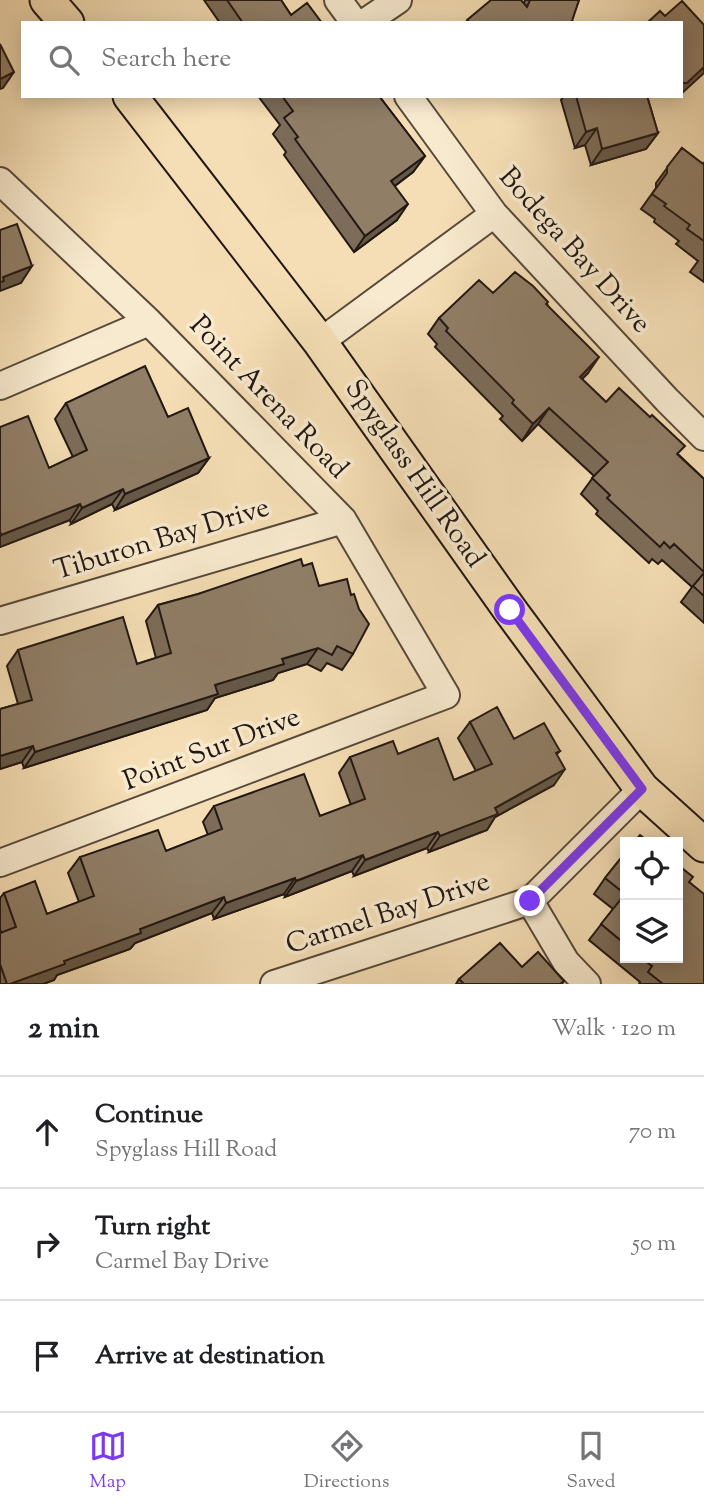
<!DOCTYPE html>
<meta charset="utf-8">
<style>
:root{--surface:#fff;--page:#f2f2f2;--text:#202124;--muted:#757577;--line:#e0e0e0;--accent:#7c3aed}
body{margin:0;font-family:"Sorts Mill Goudy",serif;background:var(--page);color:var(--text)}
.controls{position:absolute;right:21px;bottom:21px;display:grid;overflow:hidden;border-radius:0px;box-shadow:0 4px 18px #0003}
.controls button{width:63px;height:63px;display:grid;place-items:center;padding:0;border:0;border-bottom:2px solid var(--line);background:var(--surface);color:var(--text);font:35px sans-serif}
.stop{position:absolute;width:21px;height:21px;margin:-16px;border:5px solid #7c3aed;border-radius:50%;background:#fff}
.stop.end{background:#7c3aed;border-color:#fff;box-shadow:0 2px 7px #0008}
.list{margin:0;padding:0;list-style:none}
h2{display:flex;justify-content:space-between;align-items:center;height:91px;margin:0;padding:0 28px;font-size:30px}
h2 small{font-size:23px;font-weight:400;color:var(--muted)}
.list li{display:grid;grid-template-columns:46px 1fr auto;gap:21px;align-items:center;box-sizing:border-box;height:112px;padding:0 28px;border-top:2px solid var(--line)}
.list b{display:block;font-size:26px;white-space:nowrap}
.list p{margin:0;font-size:23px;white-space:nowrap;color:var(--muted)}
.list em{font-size:23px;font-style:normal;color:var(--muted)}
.icon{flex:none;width:38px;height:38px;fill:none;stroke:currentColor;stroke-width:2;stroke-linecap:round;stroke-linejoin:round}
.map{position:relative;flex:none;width:704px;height:984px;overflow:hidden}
.search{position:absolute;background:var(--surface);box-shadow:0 4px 18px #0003;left:21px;right:21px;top:21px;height:77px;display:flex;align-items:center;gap:18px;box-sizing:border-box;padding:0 24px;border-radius:0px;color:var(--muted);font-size:26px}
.sheet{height:427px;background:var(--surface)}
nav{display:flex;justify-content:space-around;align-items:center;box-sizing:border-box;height:98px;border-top:2px solid var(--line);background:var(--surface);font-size:19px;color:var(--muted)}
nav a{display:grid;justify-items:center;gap:4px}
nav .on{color:var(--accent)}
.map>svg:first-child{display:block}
</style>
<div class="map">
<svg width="704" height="984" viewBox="0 0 704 984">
<rect width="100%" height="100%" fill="#f5deb5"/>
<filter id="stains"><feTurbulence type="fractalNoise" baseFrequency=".00286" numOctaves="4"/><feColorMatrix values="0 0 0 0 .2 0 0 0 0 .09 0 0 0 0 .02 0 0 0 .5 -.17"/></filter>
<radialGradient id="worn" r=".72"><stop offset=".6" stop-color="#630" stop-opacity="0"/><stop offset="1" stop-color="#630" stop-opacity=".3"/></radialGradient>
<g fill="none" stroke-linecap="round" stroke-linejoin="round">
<defs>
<path id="minor" d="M338,0L355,23
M364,23L398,0
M408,96L494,214L667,400L704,437
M0,181L149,322L343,520L446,695L0,863
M320,342L494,214
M0,386L149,322
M0,621L343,520
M530,901L566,962L587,984
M274,984L530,901L642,789"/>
<path id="major" d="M47,0L67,23
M130,96L320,342L510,610L642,789L704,845"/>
</defs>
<use href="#minor" stroke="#57493b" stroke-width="30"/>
<use href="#major" stroke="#221712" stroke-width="37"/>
<use href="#minor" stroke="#f8eacf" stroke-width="26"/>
<use href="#major" stroke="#f5deb5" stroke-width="33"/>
</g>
<path fill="#7c6c59" stroke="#221712" stroke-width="2" d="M204,0H281L291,15L322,23H220Z
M525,0H579L570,23H470L524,3Z
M258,96H379L425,156L413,172L395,186L397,220L354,252L284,155L286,152L273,134L280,125Z
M564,96H647L658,133L646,149L591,165L585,145L575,148L561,100Z
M682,148L703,164L704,163V282L690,272L698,261L676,244L679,241L654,222L655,219L641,209L656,188V183Z
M493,293L547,304L588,373L582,379L606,402L679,455L704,479V623L681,602L692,587L662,560L658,564L652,559L649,563L596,514L598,511L581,494L594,476L538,424L522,441L500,419L503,416L435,347L437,344L428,334L439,318Z
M66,403L168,417L209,458L198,473L115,510L112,504L71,524L70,520L0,547V427L49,468L73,457L55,419Z
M303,566L319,586L353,654L342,670L327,663L321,671L307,664L278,673L273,680L215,698L207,710L24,768L22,762L0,769V709L18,704L7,666L18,650L137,664L156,658L146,621L158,605Z
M470,722L514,739L560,751L557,754L554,785L495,817L487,830L429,852L427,848L354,876L352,871L285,897L284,894L214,919L212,913L135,943L130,949L57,975L54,980L43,984H0V933L1,932L0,929V898L4,893L47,914L79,902L68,873L80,857L166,851L208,835L203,822L214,806L320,816L351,805L339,773L350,757L398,754L454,780L476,771L458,738Z
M625,853V958H678L690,882L704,984H639L640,982L589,940L613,909L594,894L605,878Z
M522,967L564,981L562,984H456L459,979Z"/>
<path fill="#655848" stroke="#221712" stroke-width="2" d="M704,67V73L681,94V86L683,83Z
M14,72L3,88L0,89V79Z
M597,128L585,145L575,148L586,132Z
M658,133L646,149L591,165L602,149Z
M425,156L413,172L380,197L391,181Z
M408,204L397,220L354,252L365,236Z
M32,266L21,283L0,291V281L3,277Z
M599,357L588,373L568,393L580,377Z
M549,408L538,424L522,441L533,424Z
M209,458L198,473L115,510L125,494Z
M123,489L112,504L71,524L82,508Z
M80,504L70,520L0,547V537L1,535Z
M318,648L307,664L278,673L273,680L215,698L207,710L24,768L35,752L215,685L282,659Z
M33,746L22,762L0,769V756Z
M565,769L554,785L495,817L487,830L429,852L440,836L495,808Z
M438,832L427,848L354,876L365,860Z
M363,855L352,871L285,897L296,881Z
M295,878L284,894L214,919L226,903Z
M224,897L212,913L135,943L130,949L57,975L54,980L43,984H10L140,929Z"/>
<path fill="#907e67" stroke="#221712" stroke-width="2" d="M227,0H281L291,15L307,3L322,23H243Z
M491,0H521L527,7L530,0H579L572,21L569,23H470L467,20Z
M682,1L704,25V67L687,83H683L681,80V23H647L660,11L665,16Z
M0,44L14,72L0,79Z
M282,96H379L425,156L391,181L408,204L365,236L295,139L298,137L284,118L293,111Z
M576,96H647L658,133L602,149L597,128L586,132Z
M682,148L703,164L704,163V241L687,229L690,225L664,206L666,204L652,194L667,173V167Z
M17,224L32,266L3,277L4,281L0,282V230Z
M515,272L533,286L548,302L546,304L599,357L580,377L606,402L619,388L650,417L652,415L685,446L677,454L704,479V572L674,544L670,548L664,542L660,547L607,498L610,495L592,478L608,462L549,408L533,424L512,403L514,400L446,331L448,328L439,318L479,280L493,293Z
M145,366L168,417L188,408L209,458L125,494L123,489L82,508L80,504L1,535L0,531V427L28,416L49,468L87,450L66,403Z
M301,559L303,566L312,563L319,586L347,579L351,595L354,594L359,609L369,624L353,654L337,646L332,655L318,648L282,659L284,664L215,685L218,694L35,752L33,746L0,756V709L32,700L18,650L123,617L137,664L171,653L158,605L198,594Z
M704,573V596L693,586Z
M497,707L514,739L544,723L560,751L556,753L565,769L495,808L498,814L440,836L438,832L365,860L363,855L296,881L295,878L226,903L224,897L140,929L141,933L64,961L65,964L10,984H7L0,964V933L16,927L4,893L35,881L47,914L94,896L80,857L158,830L166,851L222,829L214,806L304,774L320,816L365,799L350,757L393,741L398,754L438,738L454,780L492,764L470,722Z
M640,835L649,842H634Z
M625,853V944L601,924L625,894L605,878Z
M678,865L693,877L689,882L704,894V984H663L648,972L652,966L641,958H678Z
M500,943L522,967L538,952L564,981L560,984H464L459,979Z"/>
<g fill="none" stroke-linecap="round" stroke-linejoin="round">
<path stroke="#7c3aed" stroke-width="9" d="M510,610L642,789L530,901"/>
</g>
<g text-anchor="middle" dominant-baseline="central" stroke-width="7" stroke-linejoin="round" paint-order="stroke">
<g font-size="28" fill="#221712" stroke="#f8eacf">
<text transform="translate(574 251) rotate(48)">Bodega Bay Drive</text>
<text transform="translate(268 398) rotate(46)">Point Arena Road</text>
<text transform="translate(414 474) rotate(55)">Spyglass Hill Road</text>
<text transform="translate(162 540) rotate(-17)">Tiburon Bay Drive</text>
<text transform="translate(212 750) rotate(-21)">Point Sur Drive</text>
<text transform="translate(388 914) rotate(-18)">Carmel Bay Drive</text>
</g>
</g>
<rect width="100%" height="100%" filter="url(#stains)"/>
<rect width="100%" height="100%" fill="url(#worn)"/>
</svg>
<div class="controls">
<button><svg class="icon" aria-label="locate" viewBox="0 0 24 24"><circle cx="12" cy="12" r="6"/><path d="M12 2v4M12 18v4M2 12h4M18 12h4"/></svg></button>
<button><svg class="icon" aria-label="layers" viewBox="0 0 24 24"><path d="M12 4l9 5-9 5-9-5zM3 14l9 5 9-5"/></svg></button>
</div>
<div class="stop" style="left:510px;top:610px"></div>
<div class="stop end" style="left:530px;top:901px"></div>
<div class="search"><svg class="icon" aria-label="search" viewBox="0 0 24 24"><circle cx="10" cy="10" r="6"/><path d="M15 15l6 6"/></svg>Search here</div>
</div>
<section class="sheet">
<h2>2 min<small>Walk · 120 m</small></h2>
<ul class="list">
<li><svg class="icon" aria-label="ahead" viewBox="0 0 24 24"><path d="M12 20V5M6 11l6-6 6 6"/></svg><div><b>Continue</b><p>Spyglass Hill Road</p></div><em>70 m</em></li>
<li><svg class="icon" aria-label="right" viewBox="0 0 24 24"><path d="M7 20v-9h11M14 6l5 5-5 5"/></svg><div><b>Turn right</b><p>Carmel Bay Drive</p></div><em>50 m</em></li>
<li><svg class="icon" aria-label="arrive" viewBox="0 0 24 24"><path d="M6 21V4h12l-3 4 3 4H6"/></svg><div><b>Arrive at destination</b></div></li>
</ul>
</section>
<nav>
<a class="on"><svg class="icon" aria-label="map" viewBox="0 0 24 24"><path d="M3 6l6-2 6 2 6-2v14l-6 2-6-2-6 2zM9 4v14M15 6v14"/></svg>Map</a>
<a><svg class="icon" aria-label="directions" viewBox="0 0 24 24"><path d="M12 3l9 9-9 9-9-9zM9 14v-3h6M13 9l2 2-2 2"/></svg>Directions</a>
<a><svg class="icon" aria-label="saved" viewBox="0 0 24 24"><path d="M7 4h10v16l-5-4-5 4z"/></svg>Saved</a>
</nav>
